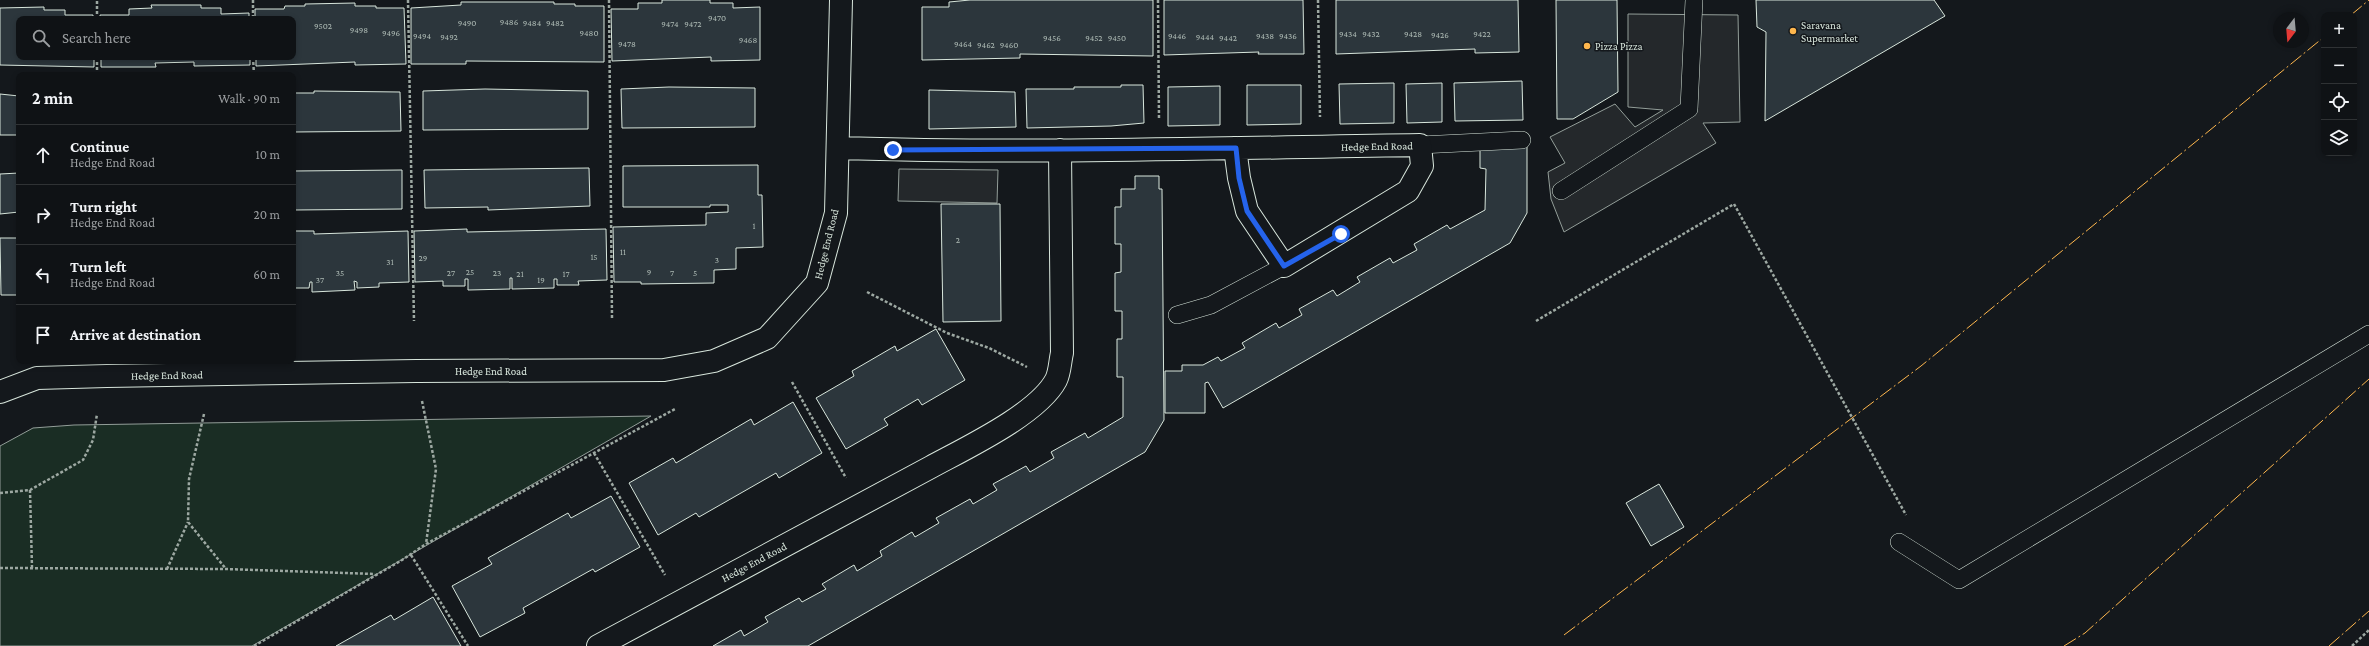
<!DOCTYPE html>
<meta charset="utf-8">
<style>
:root{--surface:#0f1215;--page:#181b1e;--text:#f1f3f6;--muted:#9b9ea0;--line:#2f3234}
body{margin:0;font-family:"Crimson Pro",serif;background:var(--page);color:var(--text)}
.controls{position:absolute;right:12px;top:12px;display:grid;overflow:hidden;border-radius:8px;box-shadow:0 2px 6px #0003}
.controls button{width:36px;height:36px;display:grid;place-items:center;padding:0;border:0;border-bottom:1px solid var(--line);background:var(--surface);color:var(--text);font:20px sans-serif}
.compass{position:absolute;left:2273px;top:12px;width:36px;height:36px;border-radius:50%;background:var(--surface);box-shadow:0 2px 6px #0003;rotate:196deg}
.stop{position:absolute;width:12px;height:12px;margin:-9px;border:3px solid #2563eb;border-radius:50%;background:#fff}
.stop.end{background:#2563eb;border-color:#fff;box-shadow:0 1px 4px #0008}
.list{margin:0;padding:0;list-style:none}
h2{display:flex;justify-content:space-between;align-items:center;height:52px;margin:0;padding:0 16px;font-size:17px}
h2 small{font-size:13px;font-weight:400;color:var(--muted)}
.list li{display:grid;grid-template-columns:26px 1fr auto;gap:12px;align-items:center;box-sizing:border-box;height:60px;padding:0 16px;border-top:1px solid var(--line)}
.list b{display:block;font-size:15px;white-space:nowrap}
.list p{margin:0;font-size:13px;white-space:nowrap;color:var(--muted)}
.list em{font-size:13px;font-style:normal;color:var(--muted)}
.icon{flex:none;width:22px;height:22px;fill:none;stroke:currentColor;stroke-width:2;stroke-linecap:round;stroke-linejoin:round}
.map{position:relative;flex:none;width:2369px;height:646px;overflow:hidden}
.search{position:absolute;background:var(--surface);box-shadow:0 2px 6px #0003;left:16px;top:16px;width:280px;height:44px;display:flex;align-items:center;gap:10px;box-sizing:border-box;padding:0 14px;border-radius:8px;color:var(--muted);font-size:15px}
.panel{position:absolute;background:var(--surface);box-shadow:0 2px 6px #0003;left:16px;top:72px;width:280px;height:292px;border-radius:8px}
.map>svg:first-child{display:block}
</style>
<div class="map">
<svg width="2369" height="646" viewBox="0 0 2369 646">
<rect width="100%" height="100%" fill="#14181c"/>
<path fill="#1a2d24" stroke="#939e99" d="M651,416L252,646H0V446L33,428L74,425Z"/>
<path fill="#24282b" stroke="#939e99" d="M1628,14L1738,15L1740,122L1703,123L1716,143L1564,232L1551,199L1548,172L1565,163L1550,137L1615,104L1635,127L1663,110L1628,107Z
M899,169L998,170L997,203L898,201Z"/>
<path fill="#2c363c" stroke="#d8e6dc" d="M662,0H710V3H733V8L760,7V60L711,61V57L612,61L611,9H638V3H662Z
M970,0H1153V56L1020,54V58L922,60V7H949V2Z
M1164,0H1303L1304,54H1258L1259,52L1164,55Z
M1336,0H1518L1519,52L1475,53V49L1336,54Z
M1556,0H1617L1618,92L1573,119H1557Z
M1756,0H1934L1945,16L1765,121L1766,32L1757,27Z
M461,2H554V4H575V6H604V62L466,61V64H411V8L461,5Z
M355,3V6H376V8H404L406,64L355,65V62L256,66V57H293V19H255V9H284L285,6H305V4Z
M151,5H201V8H221V14L249,13V19H100V15H129V9L152,8Z
M44,7V10H65V15H93V19H19V57H94V67L0,65V8Z
M101,57H250V65L194,66V62L155,63L156,67H101Z
M1522,81L1523,120L1455,121L1454,83Z
M1394,83V123L1340,124L1339,84Z
M1442,83V122L1407,123L1406,84Z
M1121,85H1143L1144,123L1111,126L1027,128L1026,89H1074V87H1121Z
M1247,85H1301V124L1247,125Z
M1220,86V125L1168,126V87Z
M669,87L755,88V127L622,128L621,89Z
M485,89L588,91V129L423,130V91Z
M929,90L1015,92L1016,127L929,129Z
M314,91L400,92L401,131L293,132V93H314Z
M0,94L19,96V135H0Z
M1480,146H1527V213L1510,243L1223,408L1208,382L1205,383V413H1165V371H1182V365H1203L1218,357L1221,361L1245,348L1242,343L1276,323L1279,328L1302,315L1299,309L1333,290L1337,296L1360,282L1357,277L1390,258L1393,263L1417,250L1414,244L1447,225L1450,229L1485,210L1486,169L1480,168Z
M758,165V195H762L763,247L736,248V269L714,270V283L641,284V282H614L613,227L706,225V213L728,212V205H710V207H623V166Z
M589,168L590,206L488,210V207L425,208L424,170Z
M402,170V209L293,210V171Z
M19,173V212L0,214V174Z
M1135,176H1159V189H1162L1164,420L1145,452L808,646H713L741,630L744,636L768,622L765,617L799,598L802,602L826,589L822,584L854,565L857,571L882,556L880,551L912,532L915,537L939,523L936,518L970,499L973,504L997,490L993,484L1026,466L1030,472L1054,458L1051,452L1085,433L1088,438L1123,417V377H1117V339H1122V311H1115V273L1121,272V244H1115V207H1121V189H1135Z
M941,204H1000L1001,321L943,322Z
M467,229V232L606,229L607,280L578,281L579,285H557V279H554V288L512,289V278H510V289L468,290V279H465V286H443V281L415,282L414,231Z
M293,231H314V234L408,231L409,282L379,283V287L357,288V282L354,281L355,290L312,292V282H310L309,288H293Z
M0,238H19V295H1Z
M936,329L965,380L922,405L918,399L884,419L888,425L846,449L816,398L854,376L852,371L895,346L897,351Z
M793,402L822,453L779,478L776,473L699,517L696,513L658,535L629,483L673,458L676,463L751,419L754,425Z
M1659,484L1684,527L1651,546L1626,503Z
M611,496L640,547L595,572L593,569L523,608L525,613L480,637L452,586L492,564L488,558L568,513L571,518Z
M433,597L461,646H336L391,615L394,620Z"/>
<g fill="none" stroke-linecap="round" stroke-linejoin="round">
<defs>
<path id="lane" d="M1420,145L1522,140
M1561,191L1689,109L1694,0
M1177,315L1211,305L1284,266
M1899,542L1959,580L2369,334"/>
<path id="street" d="M838,148C1032,154 1226,148 1420,145L1422,166L1408,191L1284,266L1247,211L1239,178L1235,148
M0,392L37,378L107,376L416,371L664,370L714,361L767,338L817,283L836,213L841,0
M598,646L931,467C966,448 1038,414 1056,380C1060,372 1060,361 1062,353L1060,150"/>
</defs>
<use href="#lane" stroke="#d8e6dc" stroke-width="18"/>
<use href="#street" stroke="#d8e6dc" stroke-width="24"/>
<path stroke="#9da8a2" stroke-width="2.5" stroke-dasharray="3 2" stroke-linecap="butt" d="M253,0V19
M408,0L414,321
M609,0L612,318
M1158,0L1159,119
M1318,0L1320,117
M97,19V0
M253,57L254,75
M97,75V57
M867,292L947,333L989,348L1027,367
M1536,321L1734,204L1906,515
M792,382L846,478
M422,401L436,469L426,544
M204,414L189,479L188,522L226,569
M594,453L665,575
M30,490L32,568
M0,493L30,490L83,460L93,440L97,414
M411,555L468,646
M0,568L226,569L375,574
M167,569L188,522
M254,646L402,560L426,544L675,409
M2352,646L2369,630"/>
<use href="#lane" stroke="#14181c" stroke-width="17"/>
<use href="#street" stroke="#14181c" stroke-width="22"/>
<path stroke="#ffb74d" stroke-width="1" stroke-dasharray="14 3 2 3" stroke-linecap="butt" d="M2351,15L2369,0
M1564,635L1921,366L2324,37
M2064,646L2085,633L2369,379
M2329,646L2369,611"/>
</g>
<g fill="none" stroke-linecap="round" stroke-linejoin="round">
<path stroke="#2563eb" stroke-width="5" d="M893,150L1236,148L1239,178L1247,211L1284,266L1341,234"/>
</g>
<g fill="#ffb74d" stroke="#14181c" stroke-width="1.5">
<circle cx="1793" cy="31" r="4"/>
<circle cx="1587" cy="46" r="4"/>
</g>
<g text-anchor="middle" dominant-baseline="central" stroke-width="3" stroke-linejoin="round" paint-order="stroke">
<g font-size="9" fill="#adbab4">
<text x="717" y="18">9470</text>
<text x="509" y="22">9486</text>
<text x="467" y="23">9490</text>
<text x="532" y="23">9484</text>
<text x="555" y="23">9482</text>
<text x="670" y="24">9474</text>
<text x="693" y="24">9472</text>
<text x="323" y="26">9502</text>
<text x="359" y="30">9498</text>
<text x="391" y="33">9496</text>
<text x="589" y="33">9480</text>
<text x="1348" y="34">9434</text>
<text x="1371" y="34">9432</text>
<text x="1413" y="34">9428</text>
<text x="1482" y="34">9422</text>
<text x="1440" y="35">9426</text>
<text x="422" y="36">9494</text>
<text x="1177" y="36">9446</text>
<text x="1265" y="36">9438</text>
<text x="1288" y="36">9436</text>
<text x="449" y="37">9492</text>
<text x="1205" y="37">9444</text>
<text x="1052" y="38">9456</text>
<text x="1094" y="38">9452</text>
<text x="1117" y="38">9450</text>
<text x="1228" y="38">9442</text>
<text x="748" y="40">9468</text>
<text x="627" y="44">9478</text>
<text x="963" y="44">9464</text>
<text x="986" y="45">9462</text>
<text x="1009" y="45">9460</text>
<text x="754" y="226">1</text>
<text x="958" y="240">2</text>
<text x="623" y="252">11</text>
<text x="594" y="257">15</text>
<text x="423" y="258">29</text>
<text x="717" y="260">3</text>
<text x="390" y="262">31</text>
<text x="470" y="272">25</text>
<text x="649" y="272">9</text>
<text x="340" y="273">35</text>
<text x="451" y="273">27</text>
<text x="497" y="273">23</text>
<text x="672" y="273">7</text>
<text x="695" y="273">5</text>
<text x="520" y="274">21</text>
<text x="566" y="274">17</text>
<text x="320" y="280">37</text>
<text x="541" y="280">19</text>
</g>
<g font-size="11" fill="#d8e6dc" stroke="#14181c" text-anchor="start">
<text x="1801" y="25">Saravana<tspan x="1801" dy="13">Supermarket</tspan></text>
<text x="1595" y="46">Pizza Pizza</text>
</g>
<g font-size="11" fill="#d8e6dc" stroke="#14181c">
<text transform="translate(1377 146) rotate(-1)">Hedge End Road</text>
<text transform="translate(826 244) rotate(-76)">Hedge End Road</text>
<text x="491" y="371">Hedge End Road</text>
<text transform="translate(167 375) rotate(-1)">Hedge End Road</text>
<text transform="translate(754 562) rotate(-28)">Hedge End Road</text>
</g>
</g>
</svg>
<div class="controls">
<button>+</button>
<button>−</button>
<button><svg class="icon" aria-label="locate" viewBox="0 0 24 24"><circle cx="12" cy="12" r="6"/><path d="M12 2v4M12 18v4M2 12h4M18 12h4"/></svg></button>
<button><svg class="icon" aria-label="layers" viewBox="0 0 24 24"><path d="M12 4l9 5-9 5-9-5zM3 14l9 5 9-5"/></svg></button>
</div>
<svg class="compass" viewBox="-18 -18 36 36"><path d="M0-13l5 13h-10z" fill="#e53935"/><path d="M0 13l5-13h-10z" fill="#9b9ea0"/></svg>
<div class="stop" style="left:1341px;top:234px"></div>
<div class="stop end" style="left:893px;top:150px"></div>
<div class="search"><svg class="icon" aria-label="search" viewBox="0 0 24 24"><circle cx="10" cy="10" r="6"/><path d="M15 15l6 6"/></svg>Search here</div>
<section class="panel">
<h2>2 min<small>Walk · 90 m</small></h2>
<ul class="list">
<li><svg class="icon" aria-label="ahead" viewBox="0 0 24 24"><path d="M12 20V5M6 11l6-6 6 6"/></svg><div><b>Continue</b><p>Hedge End Road</p></div><em>10 m</em></li>
<li><svg class="icon" aria-label="right" viewBox="0 0 24 24"><path d="M7 20v-9h11M14 6l5 5-5 5"/></svg><div><b>Turn right</b><p>Hedge End Road</p></div><em>20 m</em></li>
<li><svg class="icon" aria-label="left" viewBox="0 0 24 24"><path d="M17 20v-9H6M10 6l-5 5 5 5"/></svg><div><b>Turn left</b><p>Hedge End Road</p></div><em>60 m</em></li>
<li><svg class="icon" aria-label="arrive" viewBox="0 0 24 24"><path d="M6 21V4h12l-3 4 3 4H6"/></svg><div><b>Arrive at destination</b></div></li>
</ul>
</section>
</div>
